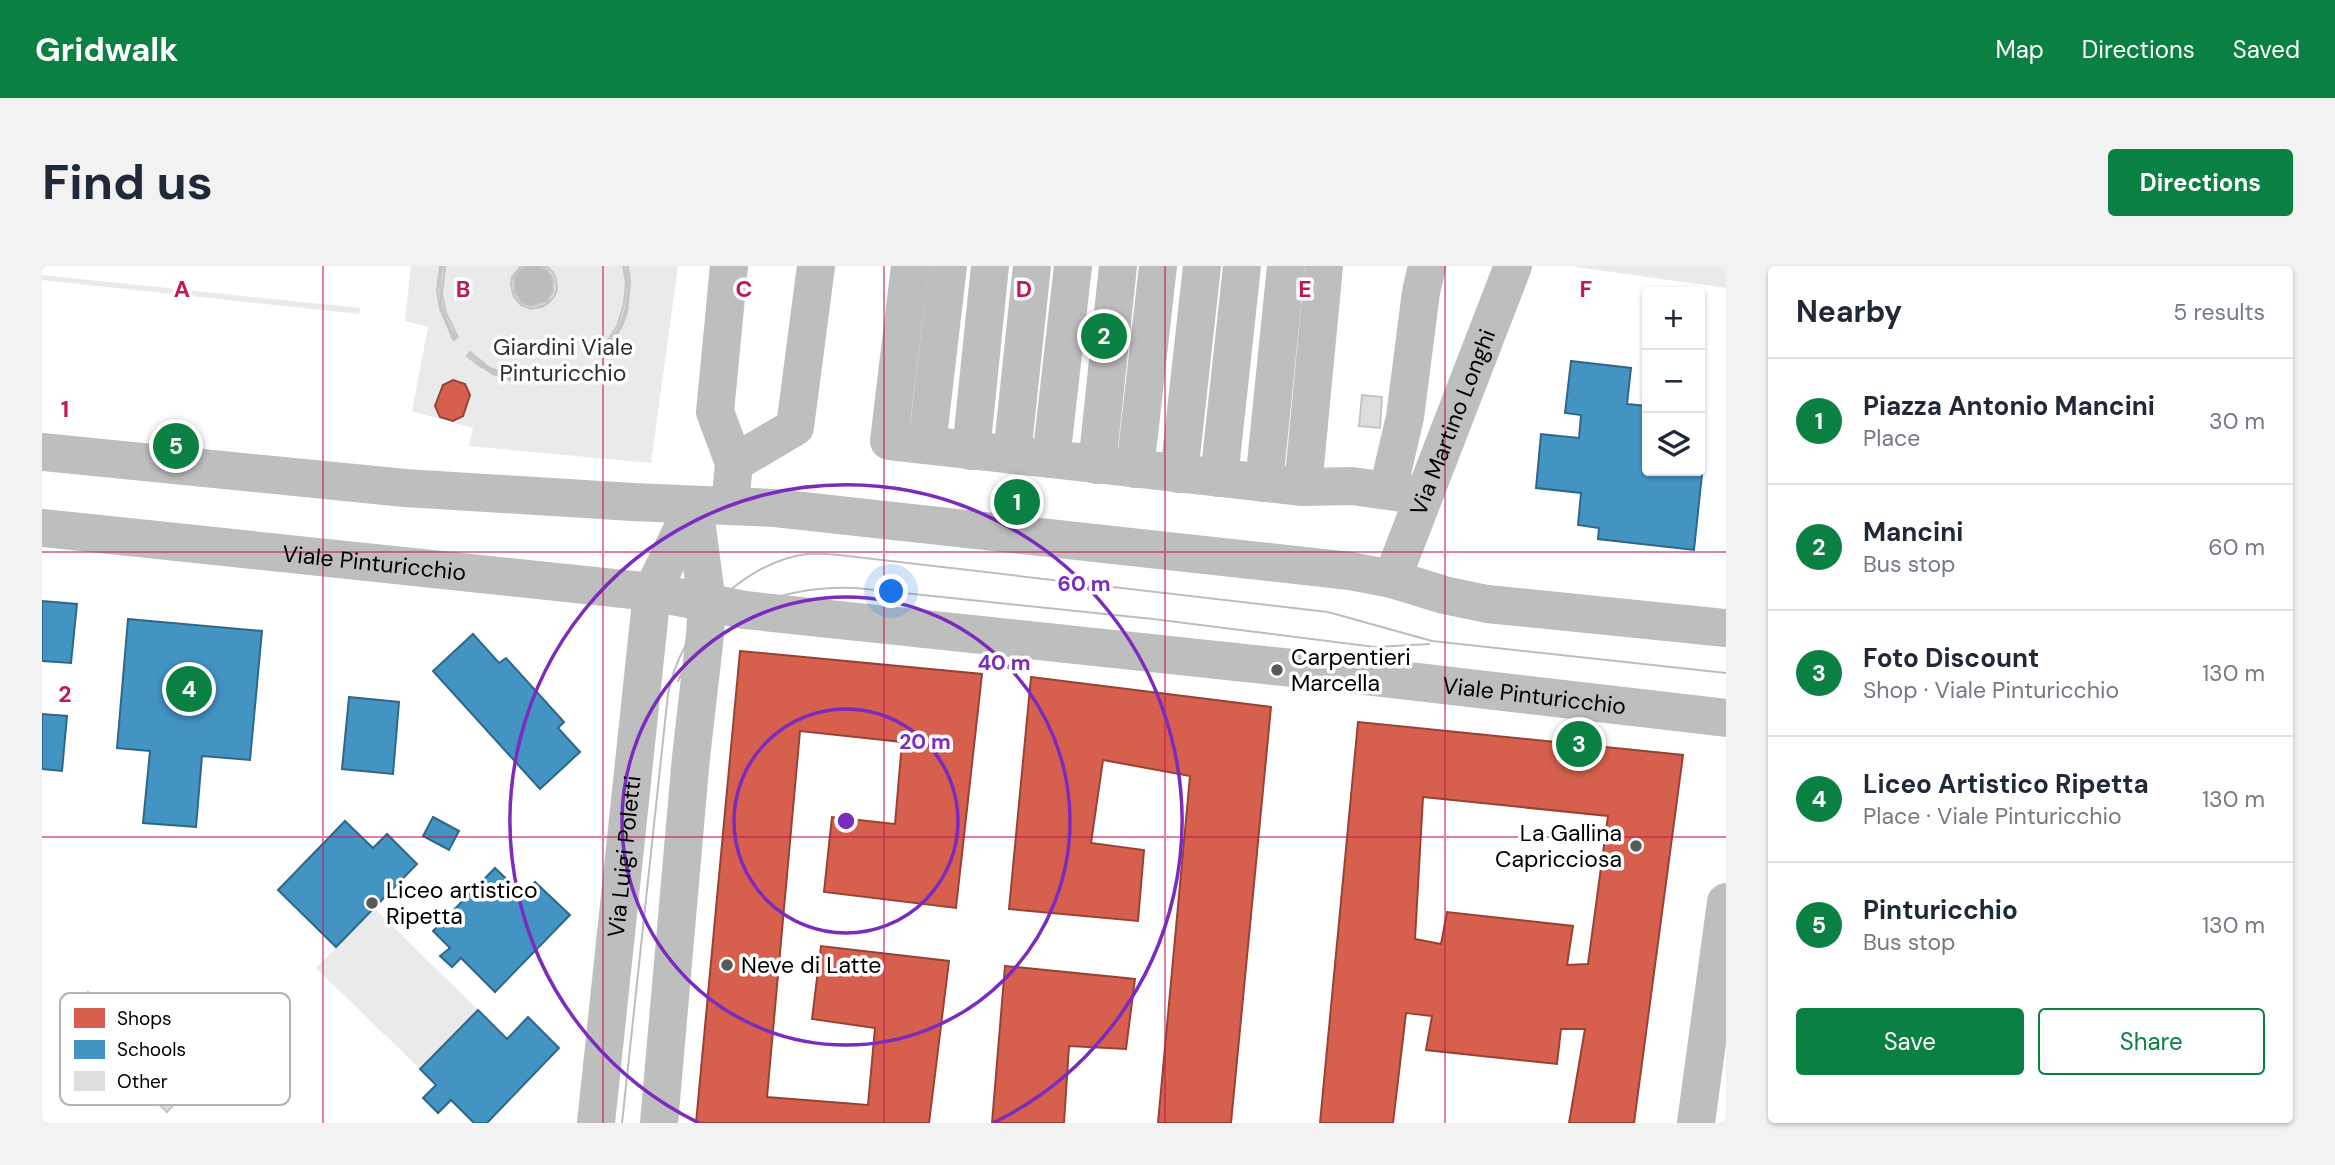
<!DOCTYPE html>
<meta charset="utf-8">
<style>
:root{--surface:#fff;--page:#f2f2f3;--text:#1f2937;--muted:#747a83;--line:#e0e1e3;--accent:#0b8043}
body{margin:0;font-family:"DM Sans",sans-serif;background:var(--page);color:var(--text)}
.controls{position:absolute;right:21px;top:21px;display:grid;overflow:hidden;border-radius:7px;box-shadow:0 2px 5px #0004}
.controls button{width:63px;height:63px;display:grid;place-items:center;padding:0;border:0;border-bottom:2px solid var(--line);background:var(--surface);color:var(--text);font:35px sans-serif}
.you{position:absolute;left:850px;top:326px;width:24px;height:24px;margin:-18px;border:5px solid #fff;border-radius:50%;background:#1a73e8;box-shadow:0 0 0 10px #1a73e833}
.badge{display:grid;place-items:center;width:46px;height:46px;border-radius:50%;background:var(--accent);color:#fff;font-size:23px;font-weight:700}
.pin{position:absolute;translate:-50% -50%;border:4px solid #fff;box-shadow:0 2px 7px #0006}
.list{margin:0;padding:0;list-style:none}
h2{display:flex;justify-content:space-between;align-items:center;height:91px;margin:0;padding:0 28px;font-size:30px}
h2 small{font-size:23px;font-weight:400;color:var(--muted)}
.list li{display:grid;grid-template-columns:46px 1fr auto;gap:21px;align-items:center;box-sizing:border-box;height:126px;padding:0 28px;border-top:2px solid var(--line)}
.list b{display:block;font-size:26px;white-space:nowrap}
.list p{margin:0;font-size:23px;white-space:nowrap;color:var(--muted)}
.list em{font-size:23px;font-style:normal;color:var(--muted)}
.actions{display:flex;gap:14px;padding:21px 28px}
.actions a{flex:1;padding:16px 0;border:2px solid var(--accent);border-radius:7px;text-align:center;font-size:24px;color:var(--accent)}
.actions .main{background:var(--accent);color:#fff}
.icon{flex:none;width:38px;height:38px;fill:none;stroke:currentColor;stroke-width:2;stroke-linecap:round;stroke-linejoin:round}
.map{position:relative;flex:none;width:1684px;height:857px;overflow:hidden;border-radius:7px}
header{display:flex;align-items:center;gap:42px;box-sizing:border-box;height:98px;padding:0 35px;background:var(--accent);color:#fff}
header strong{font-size:33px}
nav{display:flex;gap:38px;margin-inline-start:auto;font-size:24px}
.intro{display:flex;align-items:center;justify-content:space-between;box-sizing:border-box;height:168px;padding:0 42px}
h1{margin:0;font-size:49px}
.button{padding:18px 32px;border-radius:7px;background:var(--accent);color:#fff;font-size:24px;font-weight:700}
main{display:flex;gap:42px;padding:0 42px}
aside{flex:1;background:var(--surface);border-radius:7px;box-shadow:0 2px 5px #0004}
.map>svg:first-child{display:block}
</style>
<header>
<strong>Gridwalk</strong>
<nav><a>Map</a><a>Directions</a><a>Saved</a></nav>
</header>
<div class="intro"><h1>Find us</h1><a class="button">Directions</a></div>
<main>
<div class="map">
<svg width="1684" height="857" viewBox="0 0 1684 857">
<rect width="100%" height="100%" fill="#fff"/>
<path fill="#eaeaea" d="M369,0H636L609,197L427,180L431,162L370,145L386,61L363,55Z
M1534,0H1684V22L1534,1Z
M0,9L318,42V43L317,48L0,14Z
M332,642L436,744L378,803L274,702Z"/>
<path fill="#bcbcbc" d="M469 20a23 23 0 1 1 46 0a23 23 0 1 1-46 0Z"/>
<path fill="#d6604d" stroke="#964336" stroke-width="2" fill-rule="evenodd" d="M411,114L423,118L428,129L421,150L411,155L398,151L393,140L401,119Z
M698,385L940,408L914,642L782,626L790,551L853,558L860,476L758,465L725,831L826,839L833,762L770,753L779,680L907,695L887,857H654Z
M989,411L1229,441L1189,857H1116L1148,510L1061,494L1049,577L1102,584L1096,655L967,643Z
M1316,456L1641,489L1592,857H1527L1543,763H1519L1515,798L1384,784L1390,750L1364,747L1351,857H1278ZM1381,531L1566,550L1546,698L1525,699L1531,660L1405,646L1399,678L1373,673Z
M963,700L1093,713L1084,783L1027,780L1022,857H950Z"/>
<path fill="#4393c3" stroke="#2f6788" stroke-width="2" d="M1529,95L1589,102L1585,138L1605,140V205H1641L1660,208L1652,284L1556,273L1557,262L1536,259L1539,227L1494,222L1499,168L1537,172L1539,149L1523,147Z
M0,335L35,338L29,397L0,395Z
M86,353L220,365L208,494L160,490L154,561L101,557L108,485L75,482Z
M431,368L457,397L464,392L522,456L516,462L538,486L498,523L391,405Z
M307,431L357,436L351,508L300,503Z
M0,448L25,450L20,505L0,503Z
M391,551L417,565L407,584L381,570Z
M303,555L331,582L345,568L375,598L294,681L236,624Z
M453,602L481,629L493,616L528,649L453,726L419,692L410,701L398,690L408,682L391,665Z
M436,744L465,773L486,751L517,782L445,857H432L409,834L396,847L381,832L394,819L378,803Z"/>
<path fill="#ddd" stroke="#c5c5c5" stroke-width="2" d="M398,0H403L400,29L404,47L416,71L412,74L398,43L395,24Z
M398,0H400L398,17L399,39L405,56L413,71L411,73L398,43L395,24Z
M479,0H485L478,4L472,12L473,27L480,37L489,40L505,35L511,25V13L505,4L499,0H504L511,6L514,13L515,24L512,31L503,39L489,43L479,39L472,31L469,18L470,11Z
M581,0H586L588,16L585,46L573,73L564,85L561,82L575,60L582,38L584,16Z
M584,0H586L588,16L585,46L580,60L565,84L563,82L576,64L584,43L586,25Z
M428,86L448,102L472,110L488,113L508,111L533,103L536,107L508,116L484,117L470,115L439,101L425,90Z
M428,89L446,103L476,114H505L533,106L534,108L513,115L479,116L451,108L426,91Z
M1320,129L1340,131L1338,162L1317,160Z
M46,726L147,822L125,846L24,749Z"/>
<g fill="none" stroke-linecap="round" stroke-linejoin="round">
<g stroke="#bebebe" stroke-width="38">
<path d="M687,0L673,146L692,197L688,240"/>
<path d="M868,0L847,175L1261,221L1310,220L1382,230"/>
<path d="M885,179L906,0"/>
<path d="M929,185L948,0"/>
<path d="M0,186L363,222L591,236L733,242L1308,305L1350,313L1402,329L1445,338L1684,362"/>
<path d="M970,189L990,0"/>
<path d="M1009,193L1031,0"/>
<path d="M692,197L753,161L774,0"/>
<path d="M1055,199L1076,0"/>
<path d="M1093,203L1116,0"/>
<path d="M1137,208L1160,0"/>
<path d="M1177,212L1200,0"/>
<path d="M1222,217L1244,0"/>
<path d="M1261,221L1282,0"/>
<path d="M1346,224L1363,151L1379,26L1385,0"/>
<path id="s1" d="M0,262L610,326L703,344L1298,407L1684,452"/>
<path id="s2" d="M1350,313L1471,0"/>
<path id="s3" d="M554,857L610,326L652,239"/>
<path d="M617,857L649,491L663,369L665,337L652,239"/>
<path d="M1654,857L1684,636"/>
</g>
<path stroke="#bdbdbd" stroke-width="2" d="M636,415C666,344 743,319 814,322L1111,353L1333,381L1387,378
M580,857L626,428C638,363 697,297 765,288C776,287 787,288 797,289L1286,346L1390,375L1684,407"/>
</g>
<path fill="none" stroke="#c2185b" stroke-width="2" stroke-opacity="0.55" d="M281,0V857M561,0V857M842,0V857M1123,0V857M1403,0V857M0,286H1684M0,571H1684"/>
<g fill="none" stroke="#7b2cbf" stroke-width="3.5">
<circle cx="804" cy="555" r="112"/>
<circle cx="804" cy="555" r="224"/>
<path d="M657 857A336 336 0 1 1 951 857"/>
</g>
<g fill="#595959" stroke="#fff" stroke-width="2.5">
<circle cx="1235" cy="404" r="7"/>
<circle cx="1594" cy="580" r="7"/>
<circle cx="330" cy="637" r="7"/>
<circle cx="685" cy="699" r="7"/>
</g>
<g text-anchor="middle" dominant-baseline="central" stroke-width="7" stroke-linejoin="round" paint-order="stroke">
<g font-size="23" fill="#303030" stroke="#fff">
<text x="521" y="81">Giardini Viale<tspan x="521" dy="26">Pinturicchio</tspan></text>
</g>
<g font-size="23" fill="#000" stroke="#fff">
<text stroke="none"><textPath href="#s2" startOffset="168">Via Martino Longhi</textPath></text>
<text stroke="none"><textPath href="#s1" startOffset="334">Viale Pinturicchio</textPath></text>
<text stroke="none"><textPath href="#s1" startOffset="1502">Viale Pinturicchio</textPath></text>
<text stroke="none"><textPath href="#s3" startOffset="268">Via Luigi Poletti</textPath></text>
</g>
<g font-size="23" fill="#000" stroke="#fff" text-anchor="start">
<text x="1249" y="391">Carpentieri<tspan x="1249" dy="26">Marcella</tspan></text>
<text x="1580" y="567" text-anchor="end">La Gallina<tspan x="1580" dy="26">Capricciosa</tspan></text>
<text x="344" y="624">Liceo artistico<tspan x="344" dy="26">Ripetta</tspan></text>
<text x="699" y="699">Neve di Latte</text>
</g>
</g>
<rect x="18" y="727" width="230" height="112" rx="10" fill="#fff" stroke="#b2b2b2" stroke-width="2"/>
<rect x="32" y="742" width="31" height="20" fill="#d6604d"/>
<rect x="32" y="774" width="31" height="19" fill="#4393c3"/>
<rect x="32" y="805" width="31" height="20" fill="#ddd"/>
<g font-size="19" fill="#000">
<text x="75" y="759">Shops</text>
<text x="75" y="790">Schools</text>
<text x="75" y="822">Other</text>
</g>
<g font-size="23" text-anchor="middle" font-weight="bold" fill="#c2185b" stroke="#fff" stroke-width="7" stroke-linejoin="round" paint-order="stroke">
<text x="140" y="31">A</text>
<text x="421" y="31">B</text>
<text x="702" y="31">C</text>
<text x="982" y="31">D</text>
<text x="1263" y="31">E</text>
<text x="1544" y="31">F</text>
<text x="23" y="151">1</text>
<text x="23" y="436">2</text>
</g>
<circle cx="804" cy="555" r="10" fill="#7b2cbf" stroke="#fff" stroke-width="3.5"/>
<g font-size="21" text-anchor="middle" font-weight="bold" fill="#7b2cbf" stroke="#fff" stroke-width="7" stroke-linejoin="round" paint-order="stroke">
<text x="1042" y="325">60 m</text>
<text x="962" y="404">40 m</text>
<text x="883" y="483">20 m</text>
</g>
</svg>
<div class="controls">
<button>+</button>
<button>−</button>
<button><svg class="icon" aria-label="layers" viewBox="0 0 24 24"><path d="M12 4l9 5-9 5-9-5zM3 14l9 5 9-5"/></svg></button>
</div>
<div class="you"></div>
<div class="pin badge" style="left:975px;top:236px">1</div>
<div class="pin badge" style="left:1062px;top:70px">2</div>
<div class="pin badge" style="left:1537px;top:478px">3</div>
<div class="pin badge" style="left:147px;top:423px">4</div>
<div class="pin badge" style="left:134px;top:180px">5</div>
</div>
<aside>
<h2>Nearby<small>5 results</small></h2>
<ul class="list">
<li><span class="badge">1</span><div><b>Piazza Antonio Mancini</b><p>Place</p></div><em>30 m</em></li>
<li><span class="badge">2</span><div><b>Mancini</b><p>Bus stop</p></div><em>60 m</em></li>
<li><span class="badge">3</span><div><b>Foto Discount</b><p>Shop · Viale Pinturicchio</p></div><em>130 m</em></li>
<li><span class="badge">4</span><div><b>Liceo Artistico Ripetta</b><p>Place · Viale Pinturicchio</p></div><em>130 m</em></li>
<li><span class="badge">5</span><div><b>Pinturicchio</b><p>Bus stop</p></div><em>130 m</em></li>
</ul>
<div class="actions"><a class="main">Save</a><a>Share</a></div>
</aside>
</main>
